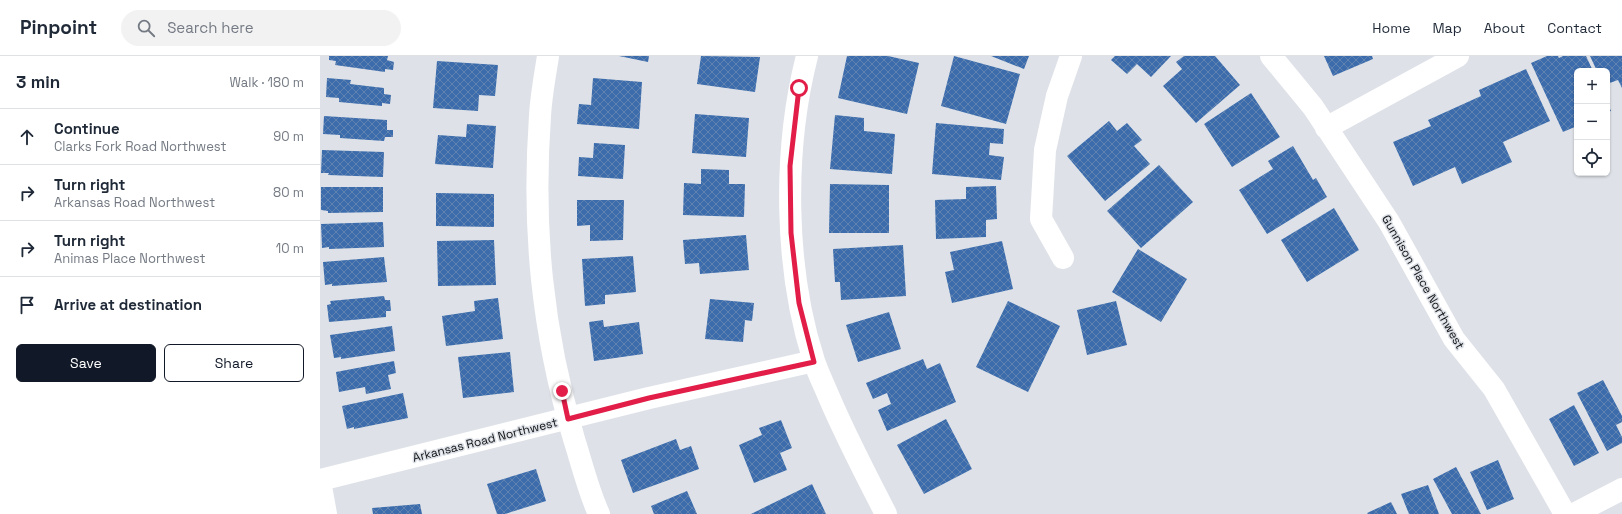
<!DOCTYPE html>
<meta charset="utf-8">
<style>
:root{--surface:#fff;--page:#f2f2f3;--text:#1f2937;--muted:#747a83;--line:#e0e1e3;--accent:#111827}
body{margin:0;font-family:"Space Grotesk",sans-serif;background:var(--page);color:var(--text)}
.controls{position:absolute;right:12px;top:12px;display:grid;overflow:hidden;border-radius:6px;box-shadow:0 1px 3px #0004}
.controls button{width:36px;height:36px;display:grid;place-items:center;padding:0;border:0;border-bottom:1px solid var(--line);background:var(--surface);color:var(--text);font:20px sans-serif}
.stop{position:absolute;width:12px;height:12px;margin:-9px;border:3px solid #e11d48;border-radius:50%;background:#fff}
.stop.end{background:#e11d48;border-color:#fff;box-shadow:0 1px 4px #0008}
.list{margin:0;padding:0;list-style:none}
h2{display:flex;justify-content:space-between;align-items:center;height:52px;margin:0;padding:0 16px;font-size:17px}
h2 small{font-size:13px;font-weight:400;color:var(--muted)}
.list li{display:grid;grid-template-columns:26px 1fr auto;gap:12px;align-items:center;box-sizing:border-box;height:56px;padding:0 16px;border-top:1px solid var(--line)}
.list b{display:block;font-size:15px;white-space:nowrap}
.list p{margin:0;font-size:13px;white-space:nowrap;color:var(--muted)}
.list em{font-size:13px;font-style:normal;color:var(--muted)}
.actions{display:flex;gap:8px;padding:12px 16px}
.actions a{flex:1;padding:9px 0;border:1px solid var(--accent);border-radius:6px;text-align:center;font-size:14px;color:var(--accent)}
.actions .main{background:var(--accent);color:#fff}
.icon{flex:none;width:22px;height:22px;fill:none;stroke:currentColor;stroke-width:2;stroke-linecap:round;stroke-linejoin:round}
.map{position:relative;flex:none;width:1302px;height:458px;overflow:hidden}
header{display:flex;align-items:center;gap:24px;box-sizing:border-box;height:56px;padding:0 20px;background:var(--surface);border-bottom:1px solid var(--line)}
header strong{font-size:19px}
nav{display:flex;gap:22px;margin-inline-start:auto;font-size:14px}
.search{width:280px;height:36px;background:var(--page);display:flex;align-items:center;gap:10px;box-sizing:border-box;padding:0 14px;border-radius:22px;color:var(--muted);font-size:15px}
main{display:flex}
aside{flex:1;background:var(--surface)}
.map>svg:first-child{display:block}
</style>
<header>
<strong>Pinpoint</strong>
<div class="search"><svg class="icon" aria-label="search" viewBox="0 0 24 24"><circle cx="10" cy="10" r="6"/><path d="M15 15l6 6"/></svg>Search here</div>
<nav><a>Home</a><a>Map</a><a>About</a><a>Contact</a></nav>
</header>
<main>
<aside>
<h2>3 min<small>Walk · 180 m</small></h2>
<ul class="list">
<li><svg class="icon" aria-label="ahead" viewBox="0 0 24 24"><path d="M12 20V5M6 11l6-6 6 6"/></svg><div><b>Continue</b><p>Clarks Fork Road Northwest</p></div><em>90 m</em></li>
<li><svg class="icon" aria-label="right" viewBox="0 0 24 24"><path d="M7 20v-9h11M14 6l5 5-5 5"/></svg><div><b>Turn right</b><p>Arkansas Road Northwest</p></div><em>80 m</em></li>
<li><svg class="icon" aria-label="right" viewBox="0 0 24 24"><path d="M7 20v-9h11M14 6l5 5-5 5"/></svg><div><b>Turn right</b><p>Animas Place Northwest</p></div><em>10 m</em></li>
<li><svg class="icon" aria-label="arrive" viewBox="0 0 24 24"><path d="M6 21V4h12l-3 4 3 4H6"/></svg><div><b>Arrive at destination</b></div></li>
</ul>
<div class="actions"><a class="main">Save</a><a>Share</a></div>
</aside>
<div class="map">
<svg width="1302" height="458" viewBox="0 0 1302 458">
<defs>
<pattern id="building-cross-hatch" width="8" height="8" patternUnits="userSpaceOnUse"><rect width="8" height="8" fill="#3c6cac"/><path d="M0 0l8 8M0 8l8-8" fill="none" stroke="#6183b0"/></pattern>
</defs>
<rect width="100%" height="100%" fill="#dee2e8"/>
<path fill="url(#building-cross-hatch)" d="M9,0H68L67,4L74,6L73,14L65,13V16L15,9L16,5L9,4Z
M299,0H329L328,6Z
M381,0L440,1L435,36L377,28Z
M527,0H568L599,7L587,58L518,42Z
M634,0L700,18L686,68L621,50Z
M671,0H709L704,13Z
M795,0H851L831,21L817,8L807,18L791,4Z
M864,0H895L920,29L876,67L843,30L862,13L856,6Z
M1004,0H1052L1053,3L1013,20Z
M1227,0H1238L1239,2L1243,0H1266L1273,15H1257V70L1243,76L1211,7Z
M1270,0H1302V32L1298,24L1287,28V15H1277Z
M117,5L178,9L175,40L159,39L158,55L113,52Z
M1206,13L1230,65L1183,86L1192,106L1142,128L1135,111L1093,130L1073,86L1111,70L1108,64L1161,40L1159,34Z
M7,22L31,24L30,28L64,32V38L71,39L70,48L62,47V50L19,46V42L6,41Z
M273,22L322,26L319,73L257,68L259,48L271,49Z
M931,37L960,81L912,111L884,68Z
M1287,46L1291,55L1287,56Z
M375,58L429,62L426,101L372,97Z
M515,59L544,62V75L575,78L572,118L510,113Z
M4,60L67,64V74H73V81H65L64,85L20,82V79L3,78Z
M789,65L797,75L807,67L822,84L814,90L830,108L785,145L747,100Z
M616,67L684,73L683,88L670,87L669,99L684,101L681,124L612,118Z
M147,68L176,70L173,112L115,108L118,79L146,81Z
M274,87L305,89L303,123L258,120L259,101L273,102Z
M973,90L993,124L996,122L1007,141L947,178L919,134L953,113L948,105Z
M2,94L64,96L63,121L8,119L9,117H1Z
M839,109L873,146L821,192L787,155Z
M381,113L409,114V128H425L424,161L363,159L364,127L381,128Z
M510,128L569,129V177H509Z
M676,130L677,163L666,164V181L616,183L615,144L646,143V131Z
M1,131H63V156L8,157V155L1,154Z
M116,137L174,138V171L116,170Z
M257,144H304L303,184L270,185V169L257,170Z
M1014,152L1039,194L987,226L961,184Z
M63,166L64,191L9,193V191L2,192L1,168Z
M426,179L429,214L380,218L379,207L365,208L363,184Z
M174,184L176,229L118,230L117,185Z
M682,185L693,233L632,247L625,216L634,214L630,196Z
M583,189L586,240L521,244L520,226H515L513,193Z
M818,193L867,223L841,266L792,236Z
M313,200L316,236L285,239V248L265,250L262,203Z
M64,201L67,226L12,230V228L5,229L3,206Z
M64,240L65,244H70L71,255H66V261L9,266L7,249L11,248L10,245Z
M178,242L183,283L126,290L122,260L155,255L154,245Z
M390,243L434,247L432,265L425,264L423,286L385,283Z
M688,245L740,270L708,336L656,311Z
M796,245L807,289L767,299L757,254Z
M569,256L581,293L538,306L526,269Z
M283,264L284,271L319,266L323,298L274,305L269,266Z
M72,270L75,295L21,303V301L14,302L10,279Z
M190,296L194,336L143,342L138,301Z
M603,303L607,313L620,307L636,346L567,375L558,354L571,348L567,337L553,343L546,327Z
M74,305L76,317L68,319L71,333L46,338L45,331L19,336L16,316Z
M1283,324L1302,360V366L1296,369L1302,381V387L1287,395L1257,337Z
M83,337L88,362L34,373V371L27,373L22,350Z
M1254,349L1279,397L1254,410L1229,363Z
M626,363L652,413L604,438L577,389Z
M461,364L472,392L460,397L467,414L434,427L419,389L442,379L439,372Z
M356,383L360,394L371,390L379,413L313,437L301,404Z
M1178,404L1194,443L1167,454L1150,416Z
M1136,411L1161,458H1132L1113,423Z
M216,413L226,445L185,458H177L167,428Z
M492,428L506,458H431Z
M1108,429L1119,458H1089L1081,438Z
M367,435L377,458H334L331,450Z
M1071,446L1077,458H1048L1047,457Z
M100,448L102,458H53L52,452Z"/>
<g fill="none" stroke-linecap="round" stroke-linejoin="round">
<path stroke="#fff" stroke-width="22" d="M228,0C225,20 221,40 220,60C212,172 222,275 254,383C262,408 268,434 279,458
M487,0C463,94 464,212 494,305C498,317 504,329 509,341C526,381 546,419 566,458
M951,0L993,51L1069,166L1134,283L1174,333L1245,458
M1006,72L1138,0
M743,202L721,163L725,94L737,40L751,0
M0,424L329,342L494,305
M0,425L6,458
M1254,458L1302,433"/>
</g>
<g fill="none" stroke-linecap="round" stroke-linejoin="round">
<path stroke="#e11d48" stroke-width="5" d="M242,335L248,363L329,342L494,306L479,247L471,177L470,110L479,32"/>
</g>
<g text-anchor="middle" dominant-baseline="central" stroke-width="3" stroke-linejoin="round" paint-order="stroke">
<g font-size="12" fill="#101113" stroke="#dee2e8">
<text transform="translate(1103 226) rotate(60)">Gunnison Place Northwest</text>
<text transform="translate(165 384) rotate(-14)">Arkansas Road Northwest</text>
</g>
</g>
</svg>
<div class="controls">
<button>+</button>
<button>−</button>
<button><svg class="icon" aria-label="locate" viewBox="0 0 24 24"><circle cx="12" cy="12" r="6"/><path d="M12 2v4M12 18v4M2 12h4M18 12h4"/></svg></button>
</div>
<div class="stop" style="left:479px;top:32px"></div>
<div class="stop end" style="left:242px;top:335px"></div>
</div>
</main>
